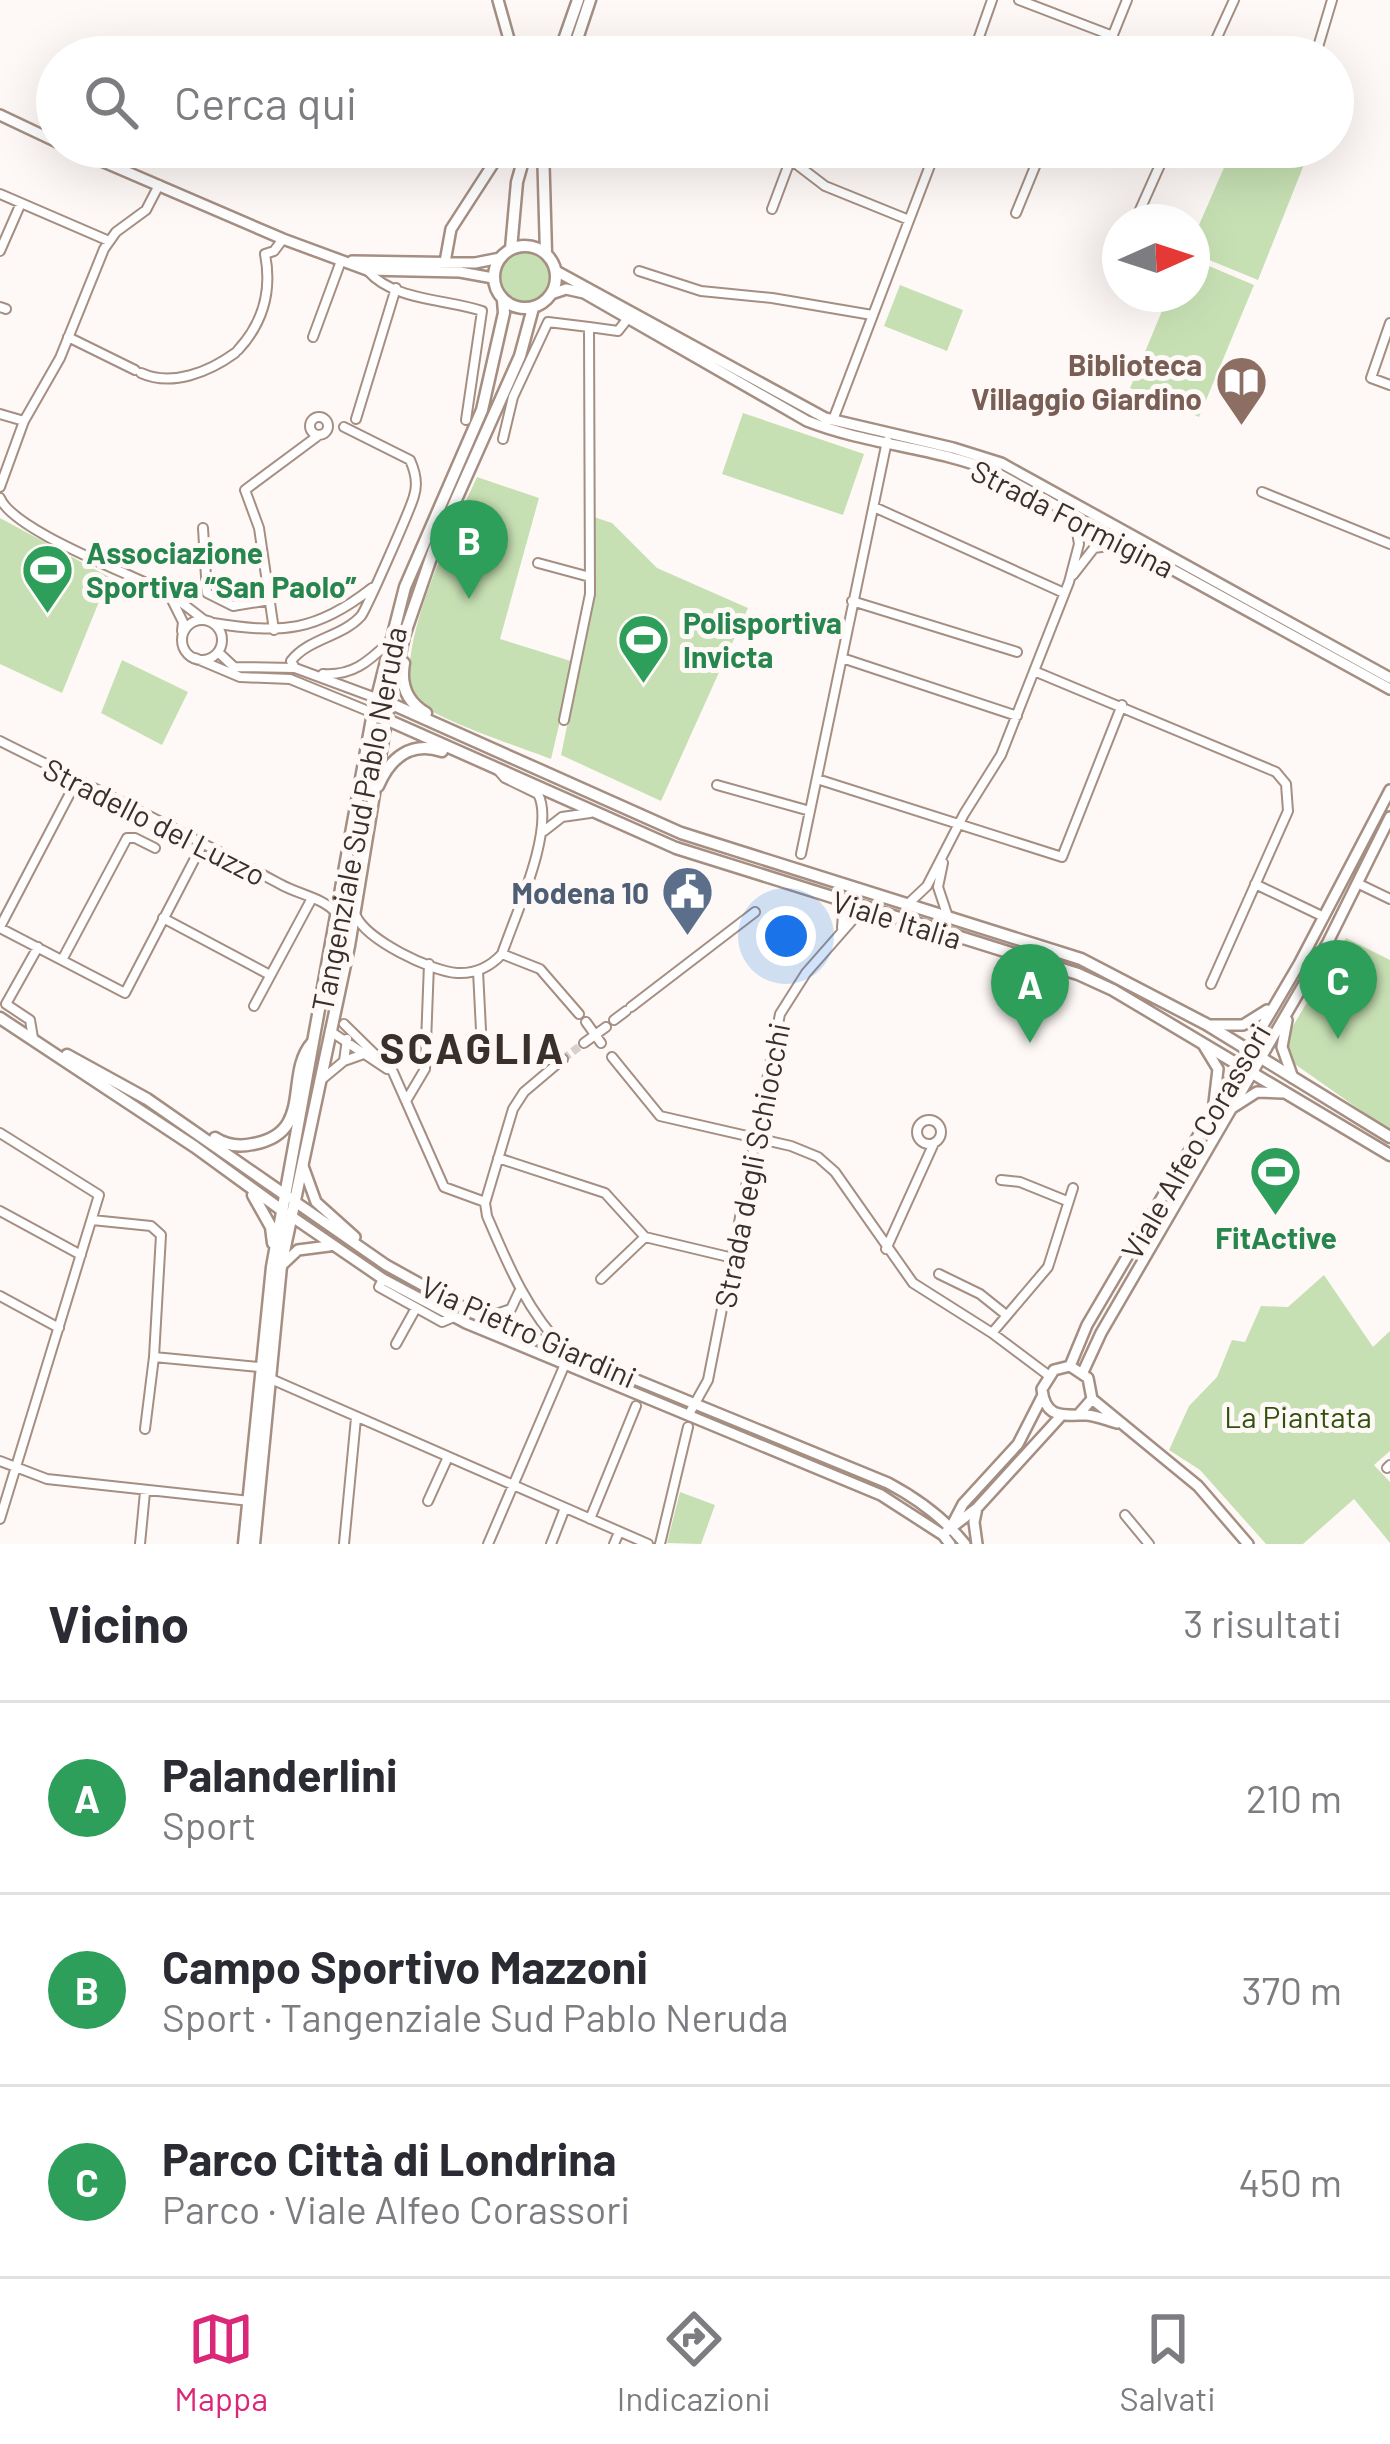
<!DOCTYPE html>
<html lang="it">
<meta charset="utf-8">
<style>
:root{--surface:#fff;--page:#f2f2f3;--text:#2b2b33;--muted:#7c7c81;--line:#e1e1e2;--accent:#db2777}
body{margin:0;font-family:Barlow,sans-serif;background:var(--page);color:var(--text)}
.compass{position:absolute;left:1102px;top:204px;width:108px;height:108px;border-radius:50%;background:var(--surface);box-shadow:0 12px 48px #0002;rotate:87deg}
.you{position:absolute;left:786px;top:936px;width:42px;height:42px;margin:-30px;border:9px solid #fff;border-radius:50%;background:#1a73e8;box-shadow:0 0 0 18px #1a73e833}
.badge{display:grid;place-items:center;width:78px;height:78px;border-radius:50%;background:var(--accent);color:#fff;font-size:39px;font-weight:700}
.pin{position:absolute;translate:-50% -99px;filter:drop-shadow(0 3px 6px #0008)}
.pin::after{content:'';position:absolute;top:63px;width:42px;height:36px;background:inherit;clip-path:polygon(0 0,100% 0,50% 100%)}
.list{margin:0;padding:0;list-style:none}
h2{display:flex;justify-content:space-between;align-items:center;height:156px;margin:0;padding:0 48px;font-size:51px}
h2 small{font-size:39px;font-weight:400;color:var(--muted)}
.list li{display:grid;grid-template-columns:78px 1fr auto;gap:36px;align-items:center;box-sizing:border-box;height:192px;padding:0 48px;border-top:3px solid var(--line)}
.list b{display:block;font-size:45px;white-space:nowrap}
.list p{margin:0;font-size:39px;white-space:nowrap;color:var(--muted)}
.list em{font-size:39px;font-style:normal;color:var(--muted)}
.icon{flex:none;width:66px;height:66px;fill:none;stroke:currentColor;stroke-width:2;stroke-linecap:round;stroke-linejoin:round}
.map{position:relative;flex:none;width:1390px;height:1544px;overflow:hidden}
.search{position:absolute;background:var(--surface);box-shadow:0 12px 48px #0002;left:36px;right:36px;top:36px;height:132px;display:flex;align-items:center;gap:30px;box-sizing:border-box;padding:0 42px;border-radius:66px;color:var(--muted);font-size:45px}
.sheet{height:732px;background:var(--surface)}
nav{display:flex;justify-content:space-around;align-items:center;box-sizing:border-box;height:168px;border-top:3px solid var(--line);background:var(--surface);font-size:33px;color:var(--muted)}
nav a{display:grid;justify-items:center;gap:6px}
nav .on{color:var(--accent)}
.map>svg:first-child{display:block}
</style>
<div class="map">
<svg width="1390" height="1544" viewBox="0 0 1390 1544">
<rect width="100%" height="100%" fill="#fef9f6"/>
<path fill="#c7e0b3" d="M1233,147H1296L1309,152L1258,280L1202,257L1206,247L1192,241Z
M499 278a25 25 0 1 1 50 0a25 25 0 1 1-50 0Z
M1209,266L1254,285L1199,417L1130,388L1169,294L1198,292Z
M900,285L963,310L947,351L884,326Z
M743,413L864,454L843,515L722,474Z
M477,477L539,498L500,639L574,662L551,759C520,747 443,722 421,704C381,671 458,518 477,477Z
M594,517L612,523L657,568L748,608L661,801L561,755L593,602Z
M0,518L109,577L62,693L0,664Z
M122,660L188,692L162,745L101,713Z
M1346,938L1390,960V1131L1289,1060L1288,1034Z
M1324,1275L1373,1347L1390,1331V1451L1374,1465L1390,1482V1543L1354,1499L1303,1544H1266L1200,1470L1169,1450L1189,1406L1217,1377L1232,1340L1245,1342L1261,1306L1288,1307Z
M680,1492L715,1505L701,1544L667,1543Z"/>
<g fill="none" stroke-linecap="round" stroke-linejoin="round">
<path stroke="#d7d1cd" stroke-width="8" stroke-dasharray="8 4" stroke-linecap="butt" d="M563,1059L584,1043"/>
<defs>
<path id="minor" d="M1019,0L1113,36
M972,57L992,0
M1104,57L1127,0
M1208,57L1234,0
M1315,57L1332,0
M774,147L825,186L909,220
M1128,147L1161,163
M0,194L109,241
M772,209L790,161
M1139,212L1168,147
M1016,213L1043,147
M0,251L21,203
M368,271C394,301 447,299 482,311L466,420
M639,271L701,291L772,298L872,315
M0,307L6,309
M1390,323L1371,378L1390,385
M68,337L135,370
M313,337L341,261
M238,350C263,323 272,290 265,254L274,251L283,239
M141,373C172,387 209,372 235,353
M0,414L24,421
M310 426a9 9 0 1 1 18 0a9 9 0 1 1-18 0Z
M356,419L396,288
M833,420L937,147
M503,439L513,397L548,322L589,327
M0,487L24,421L60,358L104,249L116,232L146,210L159,185
M1262,492L1390,544
M0,498C14,531 129,573 165,592C178,599 191,610 204,620
M874,507L1064,593
M203,528L207,593L233,606L270,600
M538,563L590,577
M1073,575L1094,548L1115,545L1133,551
M172,600L183,622L182,631
M852,601L1017,652
M182 640a20 20 0 1 1 40 0a20 20 0 1 1-40 0Z
M213,623C282,634 316,632 372,588
M274,630L259,528L245,490L319,435
M218,652L234,667L295,668L376,698
M195,658L240,677L290,679L373,713
M842,658L1017,716
M295,668L291,661C309,638 342,637 361,616C366,610 411,508 414,496C418,484 415,471 410,460L344,427
M1034,671L1276,772L1286,784L1288,811L1211,984
M323,674C352,676 368,662 388,643
M564,720L590,594L589,327L618,331L629,317
M0,741C94,788 187,834 280,884C297,894 324,898 336,913
M817,779L1062,857L1122,705
M717,785L810,811
M544,831L562,817L590,813
M801,854L887,441
M943,863L938,887L948,917
M1255,884L1324,917
M1359,884L1390,899
M837,900L843,914L842,928
M908,904L927,886L964,814L1001,755L1069,582L1079,544L1074,514
M356,916C367,940 430,971 457,973C475,974 490,967 502,954C514,918 556,828 538,794L505,778L498,770
M163,918L270,975
M0,927L77,780
M0,928L125,993L203,843
M502,954L540,969L579,1014
M62,960L127,838H135L155,848
M478,971L482,1050
M254,1006L311,900
M631,1007L755,912
M614,1020L626,1011
M586,1022L601,1043
M344,1024L393,1072L444,1187L485,1202
M330,1031L387,1069
M33,1038L30,1020L6,1004L38,947
M584,1043L606,1027
M612,1057L660,1116L791,1146L818,1157L835,1172L913,1283L992,1333L1048,1375
M563,1059L524,1092L513,1109L485,1203L487,1216C508,1265 527,1311 565,1350
M344,1061L347,1039
M320,1081L344,1061L361,1055
M406,1101L425,1069L429,964
M917 1132a12 12 0 1 1 24 0a12 12 0 1 1-24 0Z
M0,1133L99,1195L0,1519
M498,1158L605,1193L645,1237L733,1258
M1001,1180L1020,1182L1067,1201
M0,1211L81,1255
M92,1220L151,1226L161,1235L154,1357L259,1367
M886,1249L934,1143
M939,1274L980,1294L1005,1314
M383,1279L379,1287L442,1322L454,1317
M601,1279L645,1237
M0,1296L59,1328
M487,1317L511,1309L519,1292
M992,1333L1048,1267L1073,1188
M396,1344L416,1308
M271,1379L648,1544
M689,1414L708,1380L780,1014L806,973L863,908
M145,1429L154,1357
M0,1461L47,1479L250,1501
M1387,1468L1390,1465
M428,1501L448,1457
M1125,1515L1149,1544
M590,1519L636,1406
M140,1544L145,1492
M344,1544L356,1418
M488,1544L565,1364
M551,1544L565,1508
M614,1544L619,1532
M660,1544L688,1427"/>
<path id="tertiary" d="M498,0L514,57
M0,115L57,142
M69,147L283,239L367,270L460,272L493,278
M352,261L475,263L500,258
M445,262L451,229L504,147
M556,271L825,418L953,448L1001,463L1390,678
M551,294L566,289L584,293L807,421C868,445 935,447 995,472L1390,689
M1287,1020L1282,1047L1293,1078
M1211,1025H1243L1267,1010
M1204,1046L1218,1069L1214,1103
M1232,1108L1257,1092L1282,1093
M303,1166L316,1202L355,1237
M294,1201L386,1265L473,1313L888,1483C918,1499 944,1518 965,1544
M291,1216L383,1279L466,1323L881,1495L943,1535L950,1544
M281,1266L298,1250L329,1246
M1070,1366L1087,1325L1299,964L1390,790
M1083,1372L1101,1333L1327,944L1390,817
M1092,1399L1198,1486L1248,1544
M1078,1415L1092,1399L1088,1378L1070,1366L1054,1370L1042,1389C1045,1419 1063,1415 1087,1415C1097,1416 1106,1420 1117,1423
M977,1508L974,1522L977,1544
M951,1527L963,1504L1018,1444L1042,1397
M947,1531L977,1508L1060,1417"/>
<path id="secondary" d="M558,57L578,0
M571,57L590,0
M543,147L546,253
M494 277a31 31 0 1 1 62 0a31 31 0 1 1-62 0Z
M511,249L517,182L527,147
M404,663C400,685 407,702 426,713
M385,701L681,833L1081,959L1206,1024L1390,1137
M381,717L676,848L1078,974L1113,990L1390,1155
M378,786C390,758 411,741 442,751
M0,1018L195,1147L283,1211
M67,1055L147,1099L288,1197
M215,1138C227,1146 239,1147 253,1144C315,1133 284,1075 312,1043
M253,1195L271,1227L273,1243
M244,1544L272,1267L373,713L405,587L482,410L504,313L503,300
M254,1544L281,1266L349,946L389,703L404,636L434,549L520,356L533,308"/>
</defs>
<use href="#minor" stroke="#a58e82" stroke-width="12"/>
<use href="#tertiary" stroke="#a58e82" stroke-width="14"/>
<use href="#secondary" stroke="#a58e82" stroke-width="15"/>
<use href="#minor" stroke="#fff" stroke-width="8"/>
<use href="#tertiary" stroke="#fff" stroke-width="9"/>
<use href="#secondary" stroke="#fff" stroke-width="10"/>
</g>
<defs>
<symbol id="library-pin" viewBox="-11 -11 22 30"><path d="M0 17L-7.5 6A9.5 9.5 0 1 1 7.5 6Z" fill="#8d6e63" stroke="#fef9f6"/><path d="M-6-4Q-3-5.5-.7-3.5V5Q-3 3-6 4ZM6-4Q3-5.5 .7-3.5V5Q3 3 6 4Z" fill="#fff"/></symbol>
<symbol id="stadium-pin" viewBox="-11 -11 22 30"><path d="M0 17L-7.5 6A9.5 9.5 0 1 1 7.5 6Z" fill="#2e9e5b" stroke="#fef9f6"/><path d="M0-5a6.5 5 0 1 0 0 10a6.5 5 0 1 0 0-10ZM-3.5-1.8h7v3.6h-7Z" fill="#fff"/></symbol>
<symbol id="civic-pin" viewBox="-11 -11 22 30"><path d="M0 17L-7.5 6A9.5 9.5 0 1 1 7.5 6Z" fill="#5c6f8a" stroke="#fef9f6"/><path d="M-.6-6.5H3V-4.5H.6V-3L4-1V1h2V6H-6V1h2V-1L-.6-3ZM-1.2 2.5V6h2.4V2.5Z" fill="#fff"/></symbol>
</defs>
<g fill-rule="evenodd">
<use href="#library-pin" x="1212" y="352" width="59" height="81"/>
<use href="#stadium-pin" x="18" y="540" width="59" height="81"/>
<use href="#stadium-pin" x="614" y="610" width="59" height="81"/>
<use href="#civic-pin" x="658" y="862" width="59" height="81"/>
<use href="#stadium-pin" x="1246" y="1142" width="59" height="81"/>
</g>
<g text-anchor="middle" dominant-baseline="central" stroke-width="10" stroke-linejoin="round" paint-order="stroke">
<g font-size="30" font-weight="bold" fill="#785e54" stroke="#fef9f6" text-anchor="end">
<text x="1202" y="364">Biblioteca<tspan x="1202" dy="34">Villaggio Giardino</tspan></text>
</g>
<g font-size="30" fill="#39302b" stroke="#fef9f6">
<text transform="translate(1073 518) rotate(27)">Strada Formigina</text>
<text transform="translate(358 819) rotate(-79)">Tangenziale Sud Pablo Neruda</text>
<text transform="translate(155 821) rotate(27)">Stradello del Luzzo</text>
<text transform="translate(897 919) rotate(17)">Viale Italia</text>
<text transform="translate(1195 1141) rotate(-60)">Viale Alfeo Corassori</text>
<text transform="translate(751 1165) rotate(-79)">Strada degli Schiocchi</text>
<text transform="translate(529 1331) rotate(24)">Via Pietro Giardini</text>
</g>
<g font-size="30" font-weight="bold" fill="#27864d" stroke="#fef9f6" text-anchor="start">
<text x="86" y="552">Associazione<tspan x="86" dy="34">Sportiva “San Paolo”</tspan></text>
<text x="683" y="622">Polisportiva<tspan x="683" dy="34">Invicta</tspan></text>
<text x="1276" y="1237" text-anchor="middle">FitActive</text>
</g>
<g font-size="30" font-weight="bold" fill="#4e5e75" stroke="#fef9f6" text-anchor="end">
<text x="649" y="892">Modena 10</text>
</g>
<g font-size="30" fill="#32500d" stroke="#fef9f6">
<text x="1298" y="1416">La Piantata</text>
</g>
<g font-size="42" font-weight="bold" letter-spacing="3" fill="#39302b" stroke="#fef9f6">
<text x="473" y="1047">SCAGLIA</text>
</g>
</g>
</svg>
<svg class="compass" viewBox="-18 -18 36 36"><path d="M0-13l5 13h-10z" fill="#e53935"/><path d="M0 13l5-13h-10z" fill="#7c7c81"/></svg>
<div class="you"></div>
<div class="pin badge" style="left:1030px;top:1043px;background:#2e9e5b">A</div>
<div class="pin badge" style="left:469px;top:599px;background:#2e9e5b">B</div>
<div class="pin badge" style="left:1338px;top:1039px;background:#2e9e5b">C</div>
<div class="search"><svg class="icon" aria-label="search" viewBox="0 0 24 24"><circle cx="10" cy="10" r="6"/><path d="M15 15l6 6"/></svg>Cerca qui</div>
</div>
<section class="sheet">
<h2>Vicino<small>3 risultati</small></h2>
<ul class="list">
<li><span class="badge" style="background:#2e9e5b">A</span><div><b>Palanderlini</b><p>Sport</p></div><em>210 m</em></li>
<li><span class="badge" style="background:#2e9e5b">B</span><div><b>Campo Sportivo Mazzoni</b><p>Sport · Tangenziale Sud Pablo Neruda</p></div><em>370 m</em></li>
<li><span class="badge" style="background:#2e9e5b">C</span><div><b>Parco Città di Londrina</b><p>Parco · Viale Alfeo Corassori</p></div><em>450 m</em></li>
</ul>
</section>
<nav>
<a class="on"><svg class="icon" aria-label="map" viewBox="0 0 24 24"><path d="M3 6l6-2 6 2 6-2v14l-6 2-6-2-6 2zM9 4v14M15 6v14"/></svg>Mappa</a>
<a><svg class="icon" aria-label="directions" viewBox="0 0 24 24"><path d="M12 3l9 9-9 9-9-9zM9 14v-3h6M13 9l2 2-2 2"/></svg>Indicazioni</a>
<a><svg class="icon" aria-label="saved" viewBox="0 0 24 24"><path d="M7 4h10v16l-5-4-5 4z"/></svg>Salvati</a>
</nav>
